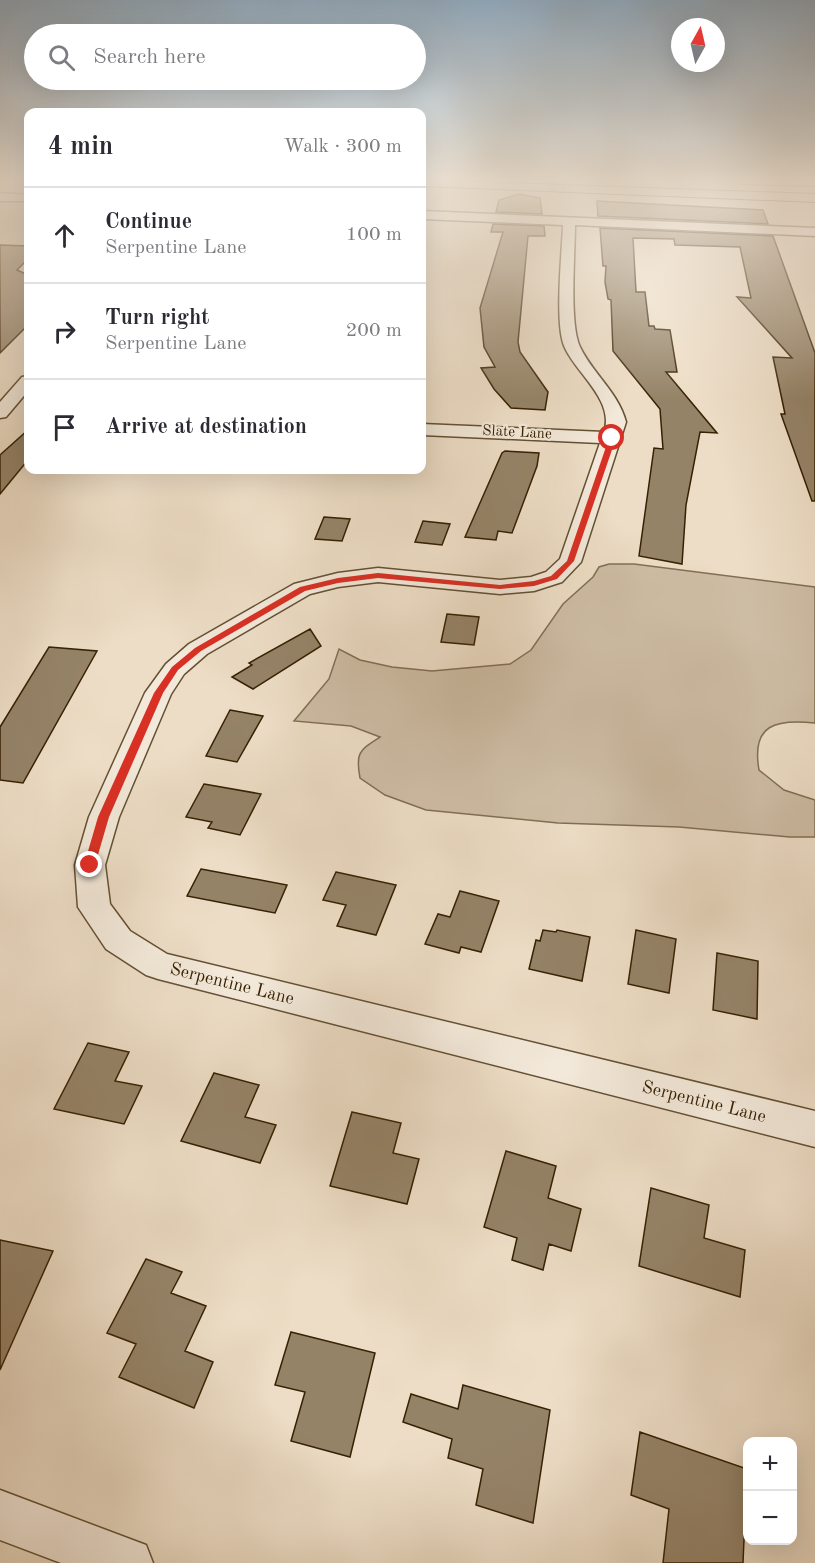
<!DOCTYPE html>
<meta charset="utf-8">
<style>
:root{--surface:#fff;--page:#f2f2f3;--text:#2b2b33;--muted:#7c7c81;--line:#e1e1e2}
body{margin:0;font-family:"Old Standard TT",serif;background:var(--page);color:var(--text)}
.controls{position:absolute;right:18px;bottom:18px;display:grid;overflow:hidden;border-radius:12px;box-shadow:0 6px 24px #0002}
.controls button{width:54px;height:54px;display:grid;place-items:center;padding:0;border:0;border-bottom:2px solid var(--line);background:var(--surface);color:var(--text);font:30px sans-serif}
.compass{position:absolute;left:671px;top:18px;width:54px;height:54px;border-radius:50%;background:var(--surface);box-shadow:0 6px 24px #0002;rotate:8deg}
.stop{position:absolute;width:18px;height:18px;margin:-14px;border:4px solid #d93025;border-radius:50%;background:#fff}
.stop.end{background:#d93025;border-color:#fff;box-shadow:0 2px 6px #0008}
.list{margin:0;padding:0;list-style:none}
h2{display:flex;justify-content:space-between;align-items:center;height:78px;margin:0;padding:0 24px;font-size:26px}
h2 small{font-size:20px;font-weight:400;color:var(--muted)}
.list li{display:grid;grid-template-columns:39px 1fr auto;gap:18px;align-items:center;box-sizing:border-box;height:96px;padding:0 24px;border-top:2px solid var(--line)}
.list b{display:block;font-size:22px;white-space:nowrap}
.list p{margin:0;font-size:20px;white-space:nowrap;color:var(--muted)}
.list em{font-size:20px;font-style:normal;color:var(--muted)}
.icon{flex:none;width:33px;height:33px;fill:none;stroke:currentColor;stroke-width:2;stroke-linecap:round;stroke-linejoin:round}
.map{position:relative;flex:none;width:815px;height:1563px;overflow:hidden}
.search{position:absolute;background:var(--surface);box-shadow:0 6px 24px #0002;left:24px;top:24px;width:402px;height:66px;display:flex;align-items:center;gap:15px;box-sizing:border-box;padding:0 21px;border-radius:33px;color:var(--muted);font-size:22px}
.panel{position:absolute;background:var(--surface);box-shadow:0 6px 24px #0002;left:24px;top:108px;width:402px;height:366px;border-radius:12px}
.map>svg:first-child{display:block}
</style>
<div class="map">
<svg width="815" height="1563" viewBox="0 0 815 1563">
<rect width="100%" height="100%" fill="#edddc6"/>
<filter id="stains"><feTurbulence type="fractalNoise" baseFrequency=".00333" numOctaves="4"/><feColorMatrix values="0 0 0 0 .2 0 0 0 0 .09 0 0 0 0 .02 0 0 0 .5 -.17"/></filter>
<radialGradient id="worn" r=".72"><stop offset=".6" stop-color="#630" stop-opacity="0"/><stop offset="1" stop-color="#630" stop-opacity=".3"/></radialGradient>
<path fill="#cebda5" stroke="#826f54" stroke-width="1.5" d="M609,564H634L815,587V723C776,719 751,724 759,770L784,790L815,800V837H790L679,827L558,823L426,810L385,795L360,778C355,752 360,750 380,737L351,726L294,721L329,679L339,649L360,660L392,667L432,671L510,664L531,650L563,604L593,577L599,567Z"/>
<path fill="#958368" stroke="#362102" stroke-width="1.5" d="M519,194L540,198L542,214L496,212L499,200Z
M597,201L763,210L768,224L598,216Z
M493,224L544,226L545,236H528L518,342L520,352L548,392L545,410L511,408L494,389L481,368L495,367L484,347L480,308L503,232H491Z
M600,228L773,236L815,353V501H812L781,414H785L773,357L792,358L737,297L751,298L740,247L675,245L674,239L633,238L636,292H645L649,326H654L655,329L670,330L677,372H666L717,433L700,432L686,505L682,564L639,556L654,448L663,449L660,409L613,351L611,300L608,299L605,282L606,266H603Z
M0,245L28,246V259L17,270L28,275V325L0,353Z
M28,430V460L0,494V455Z
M505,451L539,453L537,466L512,533L498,531L496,540L465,537L502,453Z
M324,517L350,519L342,541L315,539Z
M423,521L450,524L442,545L415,542Z
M447,614L479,617L474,645L441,642Z
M310,629L321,646L253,689L232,677L252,665L249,663Z
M49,647L97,651L23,783L0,780V727Z
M230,710L263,716L237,762L206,756Z
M204,784L261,794L240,835L208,828L212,822L186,817Z
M201,869L287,885L275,913L187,896Z
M336,872L396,885L376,935L337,926L346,905L323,900Z
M460,891L499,901L481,952L461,947L459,953L425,944L438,914L450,917Z
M543,930L556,932L557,930L590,937L582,981L529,969L536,940L540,941Z
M636,930L676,939L669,993L628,984Z
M717,953L758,961L757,1019L713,1010Z
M88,1043L129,1052L115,1081L142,1086L124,1124L54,1109Z
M214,1073L259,1085L245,1117L276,1125L260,1163L181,1141Z
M352,1112L401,1123L393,1153L419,1159L407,1204L330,1186Z
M506,1151L556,1166L548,1198L581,1209L571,1251L549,1244L543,1270L512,1260L517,1238L484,1227Z
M651,1188L709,1205L704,1238L745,1250L740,1297L639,1266Z
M0,1240L53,1251L0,1370Z
M146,1259L182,1272L171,1293L206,1306L185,1351L213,1362L194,1408L119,1377L136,1344L107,1333Z
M291,1332L375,1353L350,1457L291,1441L305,1392L275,1385Z
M463,1385L550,1410L533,1523L476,1505L483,1469L448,1458L452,1439L403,1422L411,1394L458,1409Z
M640,1432L747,1469L743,1563H663L669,1509L631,1495Z"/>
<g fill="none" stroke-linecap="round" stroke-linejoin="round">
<defs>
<path id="minor" d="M0,193L28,195V201H0Z
M422,211L815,228V236L575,225C575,253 569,324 580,347C593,374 618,392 626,422L581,562L562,582L534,591L500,594L378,582L338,587L310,594L207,654L184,674L171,694L119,817L105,865L110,904L130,931L167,954L815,1111V1147L158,979L146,975L106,949L78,907L75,865L89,817L145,693L166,664L189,644L294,584L338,573L378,568L500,580L531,577L546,572L560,559L600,443L422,435V424L604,432C615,401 577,374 565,348C554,326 562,253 563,225L422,219Z
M28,376V391L6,417L0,418V402L22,377Z
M0,1490L146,1545L153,1563H61L0,1540Z"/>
<path id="major" d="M422,180L815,194V202L422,186Z"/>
<path id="highway" d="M735,180H815V186L742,184Z"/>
</defs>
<use href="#minor" stroke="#645033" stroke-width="3"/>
<use href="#major" stroke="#362102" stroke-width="2"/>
<use href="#highway" stroke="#362102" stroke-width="2"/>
<use href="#minor" fill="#f3e9da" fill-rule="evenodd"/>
<use href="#major" fill="#edddc6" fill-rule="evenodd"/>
<use href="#highway" fill="#edddc6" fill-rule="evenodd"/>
</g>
<linearGradient id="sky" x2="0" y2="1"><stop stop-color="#91abc0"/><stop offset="0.45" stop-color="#f7f0e5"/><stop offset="1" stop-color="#f7f0e5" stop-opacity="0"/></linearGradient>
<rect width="815" height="399" fill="url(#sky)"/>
<path fill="#d93025" d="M612,436L616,438L574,561L557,579L534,586L500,589L378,578L338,583L305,591L201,651L178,670L163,693L109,817L95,865L93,868H86L84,865L98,817L154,693L172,667L195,648L300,587L338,578L378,573L500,585L534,581L551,576L567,561L609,438Z"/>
<g text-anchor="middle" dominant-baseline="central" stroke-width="4.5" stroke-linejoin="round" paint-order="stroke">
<g font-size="15" fill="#362102" stroke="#f3e9da">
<text transform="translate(517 433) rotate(3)">Slate Lane</text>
</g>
<g font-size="18" fill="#362102" stroke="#f3e9da">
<text transform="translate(232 984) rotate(14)">Serpentine Lane</text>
<text transform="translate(704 1102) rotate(14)">Serpentine Lane</text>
</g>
</g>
<rect width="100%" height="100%" filter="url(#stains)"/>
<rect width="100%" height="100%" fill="url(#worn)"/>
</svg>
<div class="controls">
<button>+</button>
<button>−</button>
</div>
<svg class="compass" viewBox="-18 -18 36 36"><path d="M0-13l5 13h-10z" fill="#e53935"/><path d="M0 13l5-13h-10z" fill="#7c7c81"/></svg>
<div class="stop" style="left:612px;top:438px"></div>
<div class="stop end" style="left:90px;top:865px"></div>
<div class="search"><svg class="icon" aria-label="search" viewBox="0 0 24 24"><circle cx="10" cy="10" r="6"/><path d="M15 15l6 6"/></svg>Search here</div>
<section class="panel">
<h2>4 min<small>Walk · 300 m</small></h2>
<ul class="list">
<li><svg class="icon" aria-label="ahead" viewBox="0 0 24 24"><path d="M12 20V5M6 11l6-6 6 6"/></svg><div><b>Continue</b><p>Serpentine Lane</p></div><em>100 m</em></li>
<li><svg class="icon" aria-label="right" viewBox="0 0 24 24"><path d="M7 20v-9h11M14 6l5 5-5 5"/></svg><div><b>Turn right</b><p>Serpentine Lane</p></div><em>200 m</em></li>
<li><svg class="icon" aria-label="arrive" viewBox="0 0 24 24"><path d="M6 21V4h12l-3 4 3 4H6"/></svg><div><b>Arrive at destination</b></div></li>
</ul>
</section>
</div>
